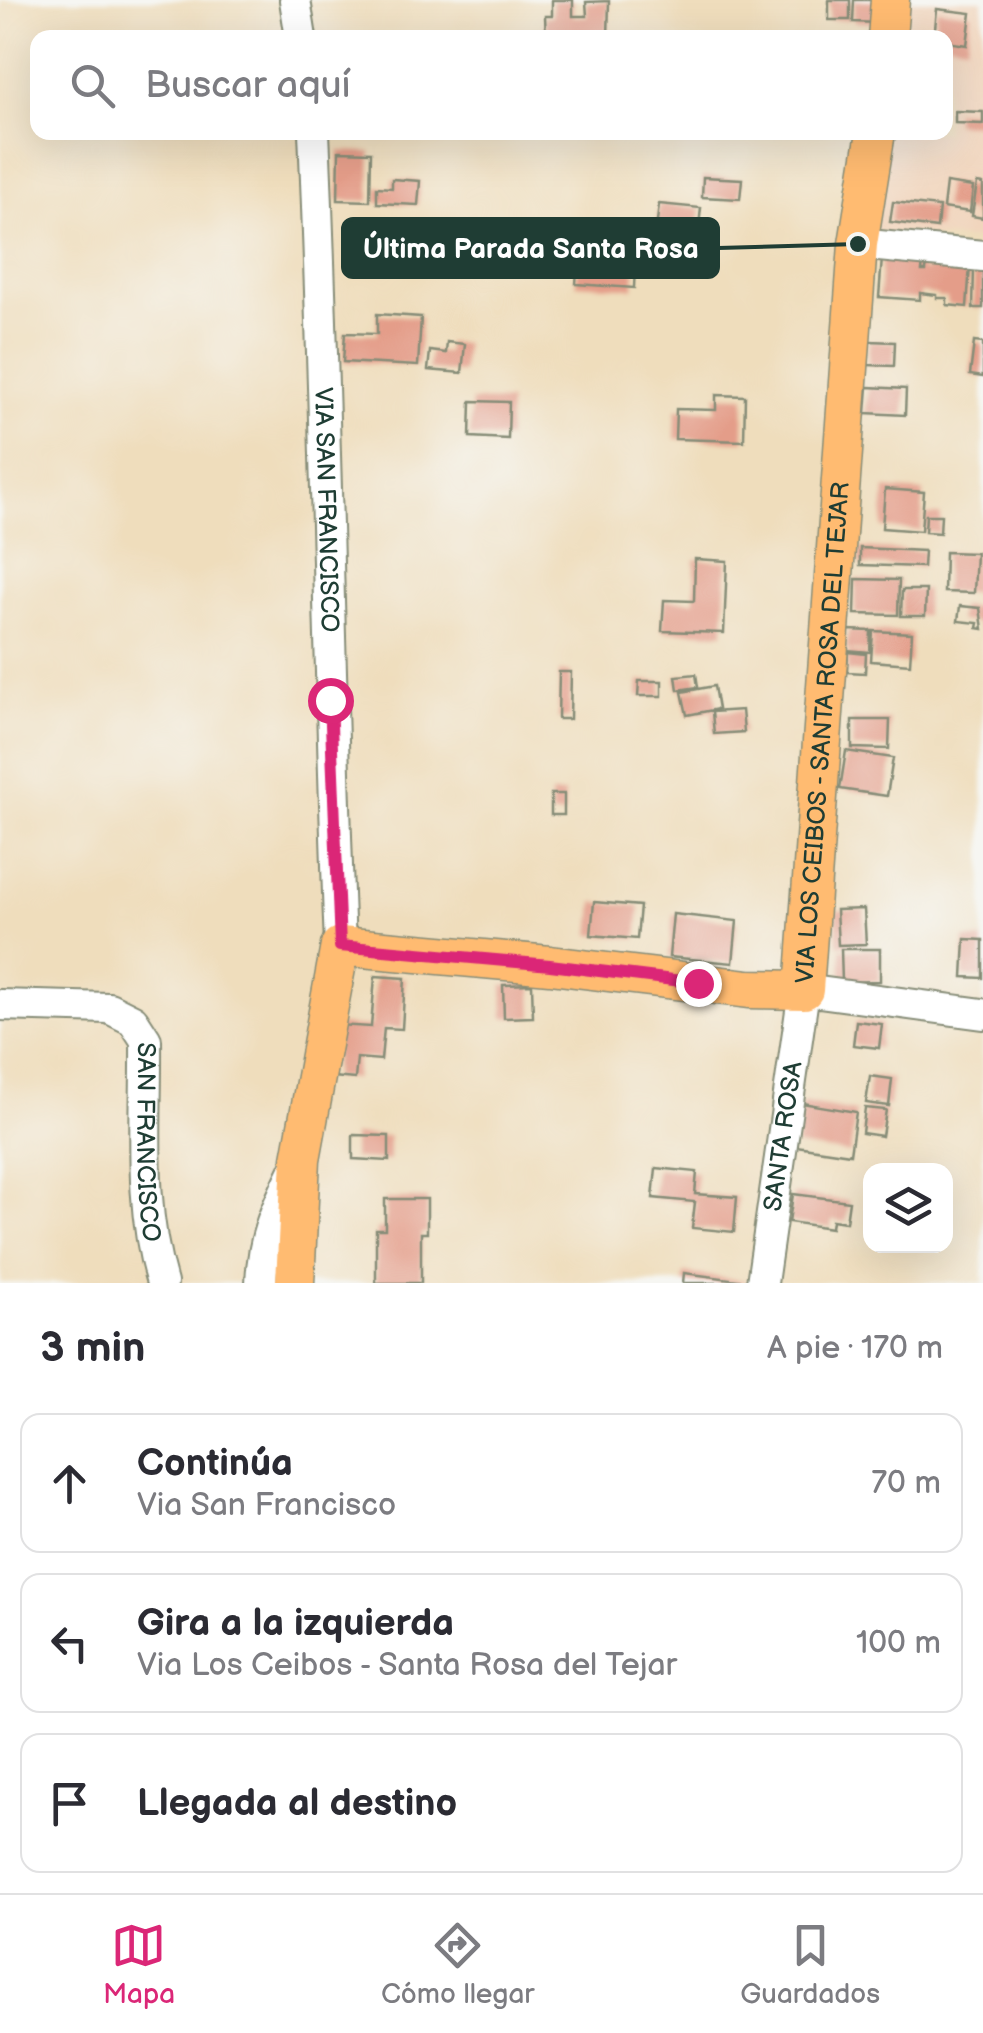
<!DOCTYPE html>
<html lang="es">
<meta charset="utf-8">
<style>
:root{--surface:#fff;--page:#f7f7f7;--text:#2b2b33;--muted:#7c7c81;--line:#e1e1e2;--accent:#db2777}
body{margin:0;font-family:"Balsamiq Sans",sans-serif;background:var(--page);color:var(--text)}
.controls{position:absolute;right:30px;bottom:30px;display:grid;overflow:hidden;border-radius:20px;box-shadow:0 10px 40px #0002}
.controls button{width:90px;height:90px;display:grid;place-items:center;padding:0;border:0;border-bottom:2px solid var(--line);background:var(--surface);color:var(--text);font:50px sans-serif}
.stop{position:absolute;width:30px;height:30px;margin:-22px;border:8px solid #db2777;border-radius:50%;background:#fff}
.stop.end{background:#db2777;border-color:#fff;box-shadow:0 2px 10px #0008}
.list{margin:0;padding:0;list-style:none}
h2{display:flex;justify-content:space-between;align-items:center;height:130px;margin:0;padding:0 40px;font-size:42px}
h2 small{font-size:32px;font-weight:400;color:var(--muted)}
.list li{display:grid;grid-template-columns:65px 1fr auto;gap:30px;align-items:center;box-sizing:border-box;height:140px;margin:0 20px 20px;padding:0 20px;border:2px solid var(--line);border-radius:20px}
.list b{display:block;font-size:38px;white-space:nowrap}
.list p{margin:0;font-size:32px;white-space:nowrap;color:var(--muted)}
.list em{font-size:32px;font-style:normal;color:var(--muted)}
.icon{flex:none;width:55px;height:55px;fill:none;stroke:currentColor;stroke-width:2;stroke-linecap:round;stroke-linejoin:round}
.map{position:relative;flex:none;width:983px;height:1283px;overflow:hidden}
.search{position:absolute;background:var(--surface);box-shadow:0 10px 40px #0002;left:30px;right:30px;top:30px;height:110px;display:flex;align-items:center;gap:25px;box-sizing:border-box;padding:0 35px;border-radius:20px;color:var(--muted);font-size:38px}
.sheet{height:610px;background:var(--surface)}
nav{display:flex;justify-content:space-around;align-items:center;box-sizing:border-box;height:140px;border-top:2px solid var(--line);background:var(--surface);font-size:28px;color:var(--muted)}
nav a{display:grid;justify-items:center;gap:5px}
nav .on{color:var(--accent)}
.map>svg:first-child{display:block}
</style>
<div class="map">
<svg width="983" height="1283" viewBox="0 0 983 1283">
<rect width="100%" height="100%" fill="#f6f6f2"/>
<filter id="ink" filterUnits="userSpaceOnUse"><feTurbulence type="fractalNoise" baseFrequency=".01" numOctaves="2"/><feDisplacementMap in="SourceGraphic" scale="20" xChannelSelector="R" yChannelSelector="G"/><feConvolveMatrix kernelMatrix="1 2 1 2 8 2 1 2 1" color-interpolation-filters="sRGB"/></filter>
<filter id="wash" filterUnits="userSpaceOnUse"><feTurbulence type="fractalNoise" baseFrequency=".0048" numOctaves="4" result="noise"/><feDisplacementMap in="SourceGraphic" scale="40" xChannelSelector="R" yChannelSelector="G"/><feGaussianBlur stdDeviation="2.25" result="paint"/><feColorMatrix in="noise" values="0 0 0 0 0 0 0 0 0 0 0 0 0 0 0 0 0 1.4 0 .05"/><feComposite in="paint" operator="in"/></filter>
<g filter="url(#wash)">
<rect width="100%" height="100%" fill="#efddbc"/>
<path fill="#f1d5bd" d="M902,0H983V240L871,232L887,133L946,132V38L898,37Z"/>
<g id="blocks">
<path fill="#e49d89" d="M552,0H573V16H587L586,2L609,1L608,38H546L545,16H552Z
M829,0H850V20H829Z
M854,0H879V23L853,22Z
M937,9L971,13L967,45L946,42V38H934Z
M955,111L983,112V124L955,123Z
M339,151L371,152L370,201L338,200Z
M703,177L742,179L740,199L702,197Z
M392,179L420,181L418,205L377,203V187L392,188Z
M946,183L973,187L970,212L943,208Z
M977,183L983,184V218L972,216Z
M893,202L939,207L937,228L890,222Z
M659,204L701,208L697,244L655,239Z
M594,242L636,245L634,288L576,284L578,255L594,256Z
M882,258L923,261L922,271H926L927,262L970,265L967,307L947,305V298H937V295L920,293V300L879,297Z
M974,268H983V308H973Z
M377,314L421,317L418,366L343,362L345,333L377,334Z
M869,341L895,342L894,366L868,365Z
M447,342L465,344L462,373L428,370L430,351L446,353Z
M974,342L983,343V377L970,375Z
M868,387L906,389L905,415L866,413Z
M716,395L745,396L744,441L675,439L676,409L716,410Z
M471,401L509,402L508,439L470,437Z
M885,489L924,492L921,531L882,528Z
M926,515H941L940,533L925,532Z
M860,548L924,551L923,567L860,565Z
M945,552L976,553L974,593L944,592Z
M695,559L727,561L724,633L662,631L664,600L694,601Z
M856,579L899,580L898,615L855,614Z
M902,590H926L925,616H901Z
M960,606L980,608L983,629L977,628L978,623L958,621Z
M848,630L871,631L870,652L846,650Z
M873,631L912,633L910,664L871,661Z
M848,652L866,654L865,673L847,672Z
M559,672H571L570,719H558Z
M696,674L698,687L678,690L676,676Z
M639,681H662V696H638Z
M714,686L718,709L687,715L682,692Z
M742,710L744,732L714,734L712,712Z
M852,720H890L889,749L852,748Z
M846,751L893,758L887,796L840,789Z
M551,794H564V815H551Z
M594,902L640,906L637,939L591,935Z
M864,909L866,944L838,945L836,910Z
M673,914L737,921L733,963L669,957Z
M965,939L983,940V978L963,977Z
M841,949H880V981L842,982Z
M375,976L405,978L402,1029L384,1028L381,1060L357,1058L355,1079L333,1077L337,1025L371,1027Z
M532,984L533,1017L504,1018L503,985Z
M856,1021L882,1024L879,1048L853,1045Z
M870,1076L892,1079L889,1106L866,1103Z
M802,1103L856,1112L850,1154L796,1146Z
M865,1108L886,1110L882,1136L862,1133Z
M353,1135L389,1136V1161L353,1159Z
M656,1168L697,1172L695,1194L737,1197L734,1232L692,1228L695,1202L653,1198Z
M793,1194L849,1201L846,1222L832,1220L831,1228L789,1222Z
M385,1199H427V1233H421V1283H376V1229H385Z
M684,1273L746,1281V1283H683Z"/>
</g>
</g>
<g filter="url(#ink)">
<use href="#blocks" fill-opacity="0" stroke="#878d78" stroke-width="2.5"/>
<g fill="none" stroke-linecap="round" stroke-linejoin="round">
<defs>
<g id="minor">
<path d="M295,0L301,38"/>
<path id="s1" d="M314,132C326,404 329,675 340,946"/>
<path d="M858,244L983,256"/>
<path id="s2" d="M0,1005L109,1008L133,1020L146,1040C147,1124 138,1202 162,1283"/>
<path d="M261,1283C263,1235 276,1209 297,1166"/>
<path id="s3" d="M762,1283L804,990L983,1014"/>
</g>
<g id="major">
<path d="M887,38L890,0"/>
<path id="s4" d="M295,1283L301,1159L340,946L550,965L749,989L804,990L858,244L876,132"/>
</g>
</defs>
<use href="#minor" stroke="#878d78" stroke-width="34"/>
<use href="#major" stroke="#878d78" stroke-width="41"/>
<use href="#minor" stroke="#fff" stroke-width="30"/>
<use href="#major" stroke="#ffbb71" stroke-width="38"/>
</g>
</g>
<g fill="none" stroke-linecap="round" stroke-linejoin="round" filter="url(#ink)">
<path stroke="#db2777" stroke-width="12" d="M330,700L340,946L550,965L698,983"/>
</g>
<g text-anchor="middle" dominant-baseline="central" stroke-width="9" stroke-linejoin="round" paint-order="stroke">
<g font-size="25" fill="#1f3d34" stroke="#f6f6f2">
<text stroke="none"><textPath href="#s1" startOffset="378">VIA SAN FRANCISCO</textPath></text>
<text stroke="none"><textPath href="#s4" startOffset="1065">VIA LOS CEIBOS - SANTA ROSA DEL TEJAR</textPath></text>
<text stroke="none"><textPath href="#s3" startOffset="148">SANTA ROSA</textPath></text>
<text stroke="none"><textPath href="#s2" startOffset="262">SAN FRANCISCO</textPath></text>
</g>
</g>
<path fill="none" stroke="#1f3d34" stroke-width="4" d="M858 244L718 248"/>
<circle fill="#1f3d34" stroke="#f6f6f2" stroke-width="4" cx="858" cy="244" r="10"/>
<rect fill="#1f3d34" stroke="#1f3d34" stroke-width="4" x="343" y="219" width="375" height="58" rx="10"/>
<g font-size="28" text-anchor="middle" font-weight="bold" fill="#fff">
<text x="531" y="258">Última Parada Santa Rosa</text>
</g>
</svg>
<div class="controls">
<button><svg class="icon" aria-label="layers" viewBox="0 0 24 24"><path d="M12 4l9 5-9 5-9-5zM3 14l9 5 9-5"/></svg></button>
</div>
<div class="stop" style="left:330px;top:700px"></div>
<div class="stop end" style="left:698px;top:983px"></div>
<div class="search"><svg class="icon" aria-label="search" viewBox="0 0 24 24"><circle cx="10" cy="10" r="6"/><path d="M15 15l6 6"/></svg>Buscar aquí</div>
</div>
<section class="sheet">
<h2>3 min<small>A pie · 170 m</small></h2>
<ul class="list">
<li><svg class="icon" aria-label="ahead" viewBox="0 0 24 24"><path d="M12 20V5M6 11l6-6 6 6"/></svg><div><b>Continúa</b><p>Via San Francisco</p></div><em>70 m</em></li>
<li><svg class="icon" aria-label="left" viewBox="0 0 24 24"><path d="M17 20v-9H6M10 6l-5 5 5 5"/></svg><div><b>Gira a la izquierda</b><p>Via Los Ceibos - Santa Rosa del Tejar</p></div><em>100 m</em></li>
<li><svg class="icon" aria-label="arrive" viewBox="0 0 24 24"><path d="M6 21V4h12l-3 4 3 4H6"/></svg><div><b>Llegada al destino</b></div></li>
</ul>
</section>
<nav>
<a class="on"><svg class="icon" aria-label="map" viewBox="0 0 24 24"><path d="M3 6l6-2 6 2 6-2v14l-6 2-6-2-6 2zM9 4v14M15 6v14"/></svg>Mapa</a>
<a><svg class="icon" aria-label="directions" viewBox="0 0 24 24"><path d="M12 3l9 9-9 9-9-9zM9 14v-3h6M13 9l2 2-2 2"/></svg>Cómo llegar</a>
<a><svg class="icon" aria-label="saved" viewBox="0 0 24 24"><path d="M7 4h10v16l-5-4-5 4z"/></svg>Guardados</a>
</nav>
